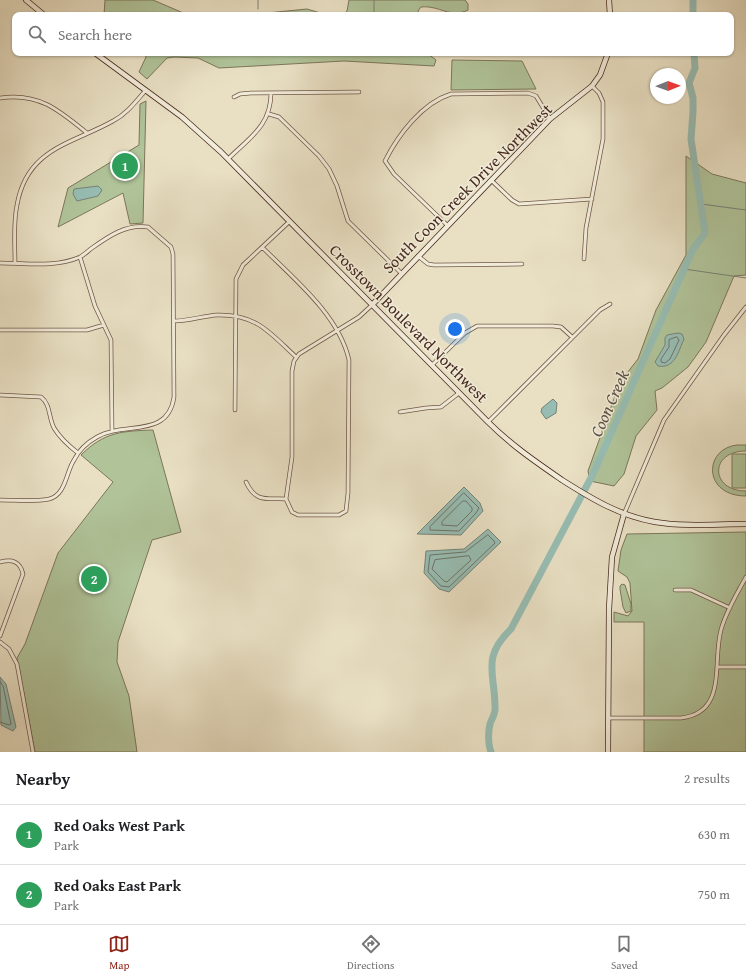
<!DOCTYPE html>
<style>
:root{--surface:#fff;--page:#f2f2f2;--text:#202124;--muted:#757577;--line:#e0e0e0;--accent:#8f2418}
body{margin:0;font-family:"Gentium Book Plus",serif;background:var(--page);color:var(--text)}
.compass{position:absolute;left:650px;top:68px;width:36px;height:36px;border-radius:50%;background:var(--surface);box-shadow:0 1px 3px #0004;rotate:89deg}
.you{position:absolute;left:455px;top:329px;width:14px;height:14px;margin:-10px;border:3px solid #fff;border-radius:50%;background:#1a73e8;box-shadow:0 0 0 6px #1a73e833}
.badge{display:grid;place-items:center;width:26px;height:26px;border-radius:50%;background:var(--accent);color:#fff;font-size:13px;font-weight:700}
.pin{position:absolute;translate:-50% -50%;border:2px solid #fff;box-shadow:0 1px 4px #0006}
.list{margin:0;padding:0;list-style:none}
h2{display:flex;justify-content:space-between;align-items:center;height:52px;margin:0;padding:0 16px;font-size:17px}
h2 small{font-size:13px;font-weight:400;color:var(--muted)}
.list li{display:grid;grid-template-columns:26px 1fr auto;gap:12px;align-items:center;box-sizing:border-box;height:60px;padding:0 16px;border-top:1px solid var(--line)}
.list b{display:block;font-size:15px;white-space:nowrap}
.list p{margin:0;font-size:13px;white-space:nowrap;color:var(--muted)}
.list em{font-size:13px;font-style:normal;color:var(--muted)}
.icon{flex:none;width:22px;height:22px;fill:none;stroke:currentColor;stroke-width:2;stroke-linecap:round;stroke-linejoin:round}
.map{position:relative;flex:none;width:746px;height:752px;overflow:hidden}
.search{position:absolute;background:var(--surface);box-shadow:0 1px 3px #0004;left:12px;right:12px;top:12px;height:44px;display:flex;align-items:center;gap:10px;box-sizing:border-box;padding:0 14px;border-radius:8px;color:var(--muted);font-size:15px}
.sheet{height:172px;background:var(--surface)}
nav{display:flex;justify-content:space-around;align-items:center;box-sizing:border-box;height:56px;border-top:1px solid var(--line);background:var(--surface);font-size:11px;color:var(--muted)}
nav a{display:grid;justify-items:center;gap:2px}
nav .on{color:var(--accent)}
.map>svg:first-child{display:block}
</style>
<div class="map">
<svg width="746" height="752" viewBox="0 0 746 752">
<rect width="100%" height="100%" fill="#e9e0c4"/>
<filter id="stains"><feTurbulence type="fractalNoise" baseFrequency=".005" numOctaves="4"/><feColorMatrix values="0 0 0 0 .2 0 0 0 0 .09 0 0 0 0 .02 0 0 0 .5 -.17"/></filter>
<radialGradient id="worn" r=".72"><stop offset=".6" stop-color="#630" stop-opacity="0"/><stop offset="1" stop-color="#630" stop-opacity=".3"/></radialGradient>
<path fill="#b0c399" stroke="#7c765b" d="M105,0H153L188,15H104Z
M349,0H465L468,4V10C450,19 440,5 421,7L418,11L419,15H343L347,11Z
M307,9L327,15H265L267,13Z
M146,53H427L436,60L434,66L344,61L219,68L198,58L174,57L167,58L147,79L139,72L146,57Z
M452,60L522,61L536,89L451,90Z
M146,101L143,223L130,224L123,193L58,227L68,188L139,145L140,104Z
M686,156L712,174L746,183V275L734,276L706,342L688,367L662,388L655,391L657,410L636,436L624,474L614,486L590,481L588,471L620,382L638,359L656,310L686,255Z
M153,430L181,532L152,540L118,642L117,662L129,696L137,752H35L17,658L25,644L58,553L113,482L81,455C104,432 122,431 153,430Z
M737,445H746V451C709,451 710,491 746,491V496C703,496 703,449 737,445Z
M732,454H746V488H732Z
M746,532V752H644V622H614V612L628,616L632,611L630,583L627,577L618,571L621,550L627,534Z
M622,584L625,585L631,604V611L626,613L623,607L620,589V586Z"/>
<path fill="#97bdb3" stroke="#778277" d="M98,186L102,190L98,196L77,201L73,194L74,189Z
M678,333L682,334L684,339C678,352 675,369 658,366L655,362L665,345V338L667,335Z
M553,399L557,403L556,413L546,419L541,412L542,408Z
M464,487L480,503L483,511L461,535L417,534Z
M488,529L501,542L449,592L439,589L424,573L426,551L464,549Z
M0,677L6,684L16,727L13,731L1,725Z"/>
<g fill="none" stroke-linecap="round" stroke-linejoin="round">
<path stroke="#6f7468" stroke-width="1" d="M677,337L679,340L670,359L665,363L661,362V359L669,347V340Z
M464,493L479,508L476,513L459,531L430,530V527Z
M463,501H466L472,508V511L457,526L442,525V522Z
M488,535L494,541L495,543L449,587L441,586L428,572L430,555L465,552Z
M469,556L471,560L447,582L444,581L432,569L435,560Z
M0,681L3,686L11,724L9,725L0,722"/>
<path stroke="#778277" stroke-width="1" d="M258,0V9
M374,0V15
M701,204L746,210
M684,269L746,278"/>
<path stroke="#97bdb3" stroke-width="7" d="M693,15V0
M491,752C488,745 488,732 490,724C492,718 496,713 495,707C495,673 481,658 511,629L592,476L693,249L705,233L691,139L693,112V98L689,83L695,68L694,53"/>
<defs>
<path id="street" d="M234,97L240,94L251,93L359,92
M0,98C38,92 59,110 87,133
M269,114L279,117L319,156L329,169L337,186L348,221L401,273
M228,159C249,138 271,126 271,93
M491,180L512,200L519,204L592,199
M447,225L394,174L385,161C398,135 422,103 451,94L528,93L536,96L550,119
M262,247C293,278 339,315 349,360L348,493L346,511L339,515H298L292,512L286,499
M418,256L428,264L434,265L522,264
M80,257L95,306L111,340L112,430
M584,259L586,228L603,139V102L599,93L592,86
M0,263C26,263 55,268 80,257C84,255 88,251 92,248C109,236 126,224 148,227L171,247L173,254L174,397C168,439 125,421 97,437C88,442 79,450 74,460C66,472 66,495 49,499C34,502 15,500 0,500
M15,263C15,244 13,224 17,205C27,148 72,144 113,121C127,114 136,101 146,90
M174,321C189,321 203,316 217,315C257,314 270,333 296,357
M0,330H87L104,325
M432,365L465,333L477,326H553L561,327L572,337
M0,395L41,397C51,405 48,416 54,428C60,438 69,446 78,453
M235,410L236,279L243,265L290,221
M400,412L426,408L441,407L459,393
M488,422L600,310L610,304
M246,482C256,503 266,498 286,499
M286,499L292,457V371L294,361L299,354L359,317L372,305
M624,514L664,420L724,335L746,307
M0,562C12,559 20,561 23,574L0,636
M675,590H691L730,608
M0,642L9,649L17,664L33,752
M717,667H746
M608,718H681C728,713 712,662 721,630C726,611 737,594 746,577"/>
<path id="secondary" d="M26,0L44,15
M609,0L610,15
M95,53L182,117L221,152L488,422C511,445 536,462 562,480C592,499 620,516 655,522C685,527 716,524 746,524
M372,305L550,119L592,86L600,75L608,53
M608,752L609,609L612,557L624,514"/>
</defs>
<use href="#street" stroke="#705847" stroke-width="4.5"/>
<use href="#secondary" stroke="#472a1d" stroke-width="6"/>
<use href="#street" stroke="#f1ebd9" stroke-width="3"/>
<use href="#secondary" stroke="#f1ebd9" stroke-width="4.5"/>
</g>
<g text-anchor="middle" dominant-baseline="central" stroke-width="3" stroke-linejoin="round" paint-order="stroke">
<g font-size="16" fill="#472a1d" stroke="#f1ebd9">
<text transform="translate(467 188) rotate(-45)">South Coon Creek Drive Northwest</text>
<text transform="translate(409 323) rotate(45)">Crosstown Boulevard Northwest</text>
</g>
<g font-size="17" font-style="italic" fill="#5b4f42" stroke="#f1ebd9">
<text transform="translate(609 403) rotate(-66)">Coon Creek</text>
</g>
</g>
<rect width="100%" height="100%" filter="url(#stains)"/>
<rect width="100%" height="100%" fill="url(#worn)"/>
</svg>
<svg class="compass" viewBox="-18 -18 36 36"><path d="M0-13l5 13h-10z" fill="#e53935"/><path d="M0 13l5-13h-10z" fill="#757577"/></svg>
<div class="you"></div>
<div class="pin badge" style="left:125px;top:166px;background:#2e9e5b">1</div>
<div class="pin badge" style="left:94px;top:579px;background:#2e9e5b">2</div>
<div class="search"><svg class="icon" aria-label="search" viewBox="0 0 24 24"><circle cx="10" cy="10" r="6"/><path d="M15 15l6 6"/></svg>Search here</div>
</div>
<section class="sheet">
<h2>Nearby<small>2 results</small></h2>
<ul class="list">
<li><span class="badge" style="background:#2e9e5b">1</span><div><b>Red Oaks West Park</b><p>Park</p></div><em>630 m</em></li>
<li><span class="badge" style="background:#2e9e5b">2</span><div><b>Red Oaks East Park</b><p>Park</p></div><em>750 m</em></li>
</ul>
</section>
<nav>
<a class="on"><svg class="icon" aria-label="map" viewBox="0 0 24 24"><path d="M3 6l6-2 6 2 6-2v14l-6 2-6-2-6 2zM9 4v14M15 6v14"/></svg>Map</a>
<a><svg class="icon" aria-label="directions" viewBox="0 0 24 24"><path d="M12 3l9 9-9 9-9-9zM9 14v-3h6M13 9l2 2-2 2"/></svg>Directions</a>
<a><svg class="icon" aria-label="saved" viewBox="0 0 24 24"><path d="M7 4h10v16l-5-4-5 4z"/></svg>Saved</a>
</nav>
